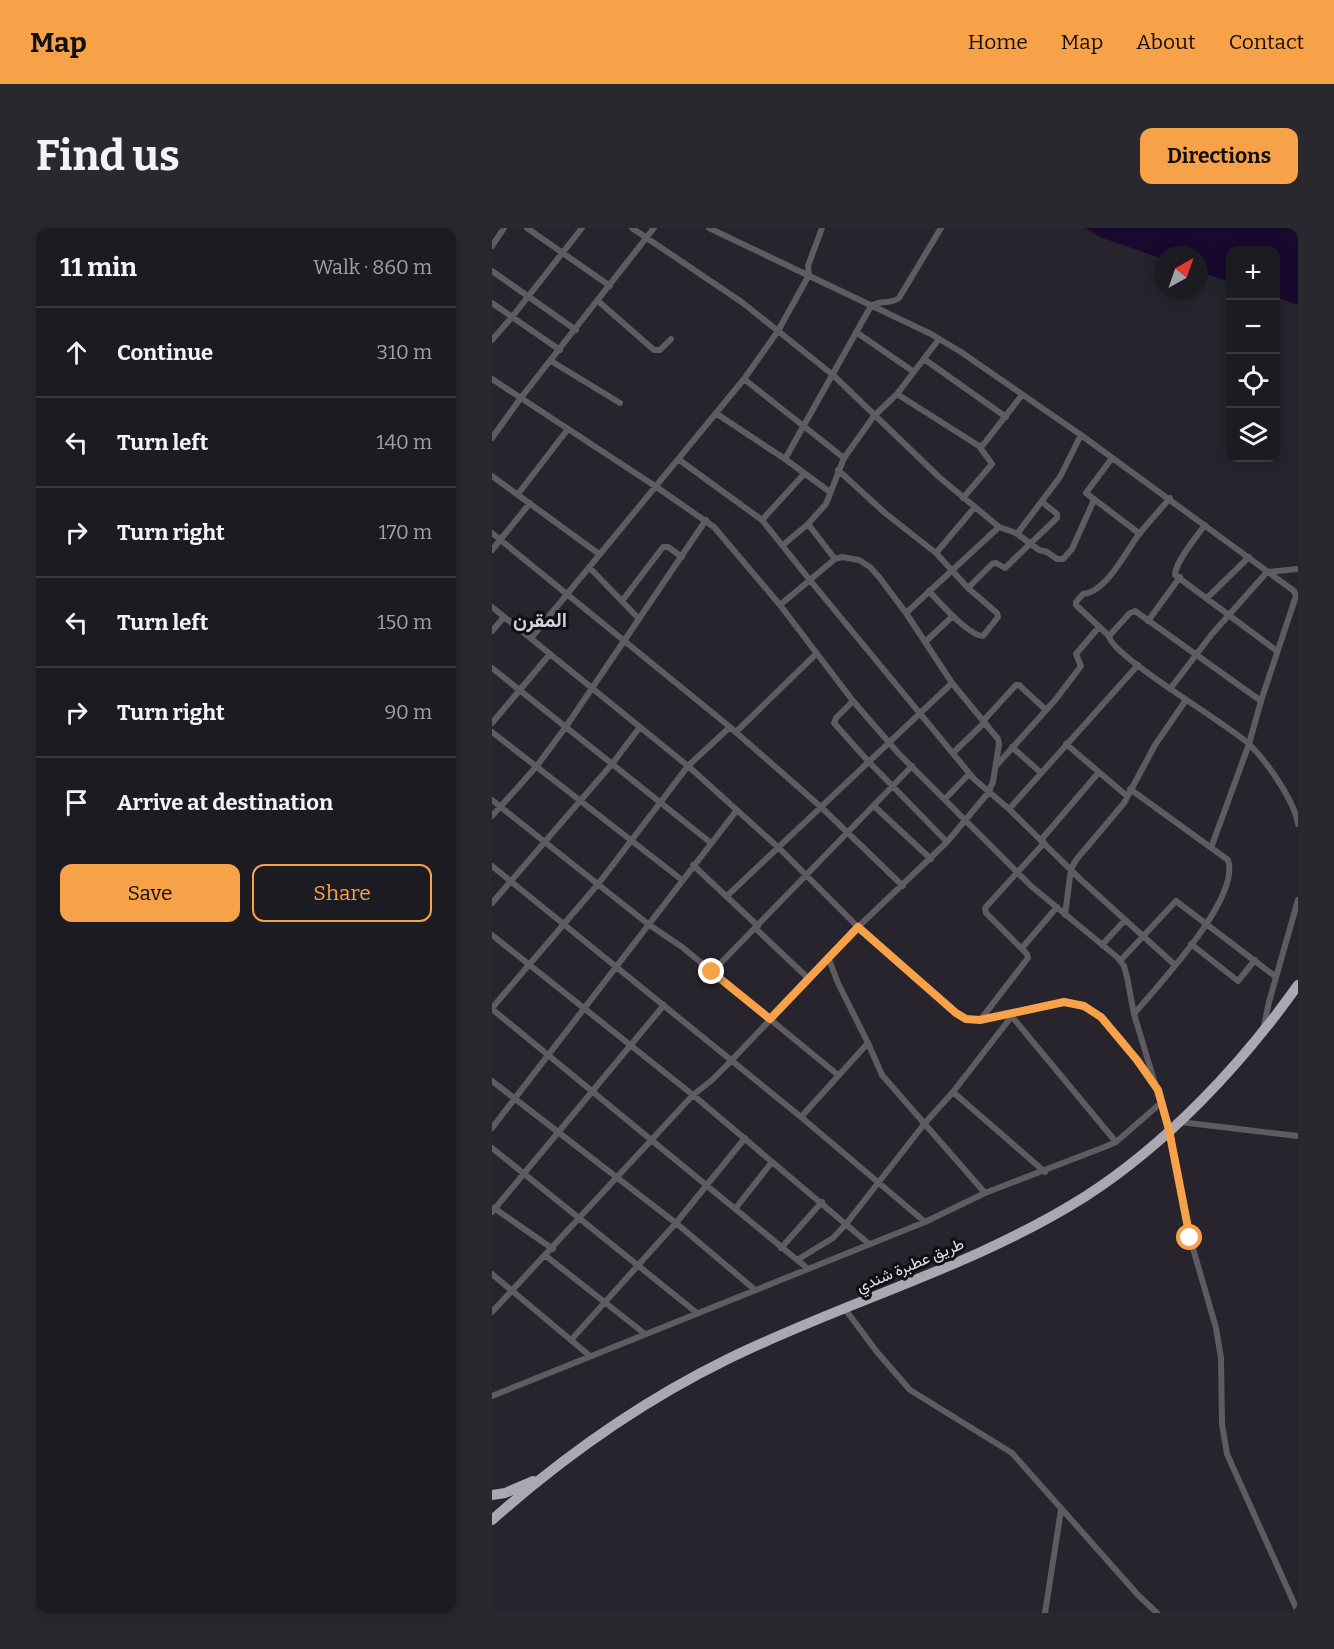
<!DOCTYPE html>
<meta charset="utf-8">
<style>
:root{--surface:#1d1b22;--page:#2a282f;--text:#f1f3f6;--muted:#a0a1a5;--line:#3b3940;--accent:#f7a149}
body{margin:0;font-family:Bitter,Vazirmatn,serif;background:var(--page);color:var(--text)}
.controls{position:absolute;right:18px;top:18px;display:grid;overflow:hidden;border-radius:12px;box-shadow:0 3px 15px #0003}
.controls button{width:54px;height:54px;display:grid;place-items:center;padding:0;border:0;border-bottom:2px solid var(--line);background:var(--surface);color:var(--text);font:30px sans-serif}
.compass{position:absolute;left:662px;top:18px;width:54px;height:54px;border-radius:50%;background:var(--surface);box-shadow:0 3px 15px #0003;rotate:40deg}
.stop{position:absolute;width:18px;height:18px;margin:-14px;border:4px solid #f7a149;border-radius:50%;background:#fff}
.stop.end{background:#f7a149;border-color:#fff;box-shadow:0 2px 6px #0008}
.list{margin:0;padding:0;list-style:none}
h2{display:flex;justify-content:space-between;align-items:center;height:78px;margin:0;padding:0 24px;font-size:26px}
h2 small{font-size:20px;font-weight:400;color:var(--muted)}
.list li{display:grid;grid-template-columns:39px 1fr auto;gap:18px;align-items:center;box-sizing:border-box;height:90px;padding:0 24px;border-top:2px solid var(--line)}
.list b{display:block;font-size:22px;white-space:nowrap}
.list em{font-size:20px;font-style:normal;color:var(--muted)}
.actions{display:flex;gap:12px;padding:18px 24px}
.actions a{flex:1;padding:14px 0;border:2px solid var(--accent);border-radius:12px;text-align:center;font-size:21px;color:var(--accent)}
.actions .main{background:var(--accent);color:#111}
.icon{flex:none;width:33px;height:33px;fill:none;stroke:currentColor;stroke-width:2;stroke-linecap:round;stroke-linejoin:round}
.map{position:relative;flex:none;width:806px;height:1385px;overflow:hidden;border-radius:12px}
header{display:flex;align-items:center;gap:36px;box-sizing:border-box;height:84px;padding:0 30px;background:var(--accent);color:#111}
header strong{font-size:28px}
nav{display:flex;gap:33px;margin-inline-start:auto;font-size:21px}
.intro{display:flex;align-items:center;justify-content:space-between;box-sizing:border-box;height:144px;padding:0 36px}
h1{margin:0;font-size:42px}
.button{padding:15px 27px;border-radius:12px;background:var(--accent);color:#111;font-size:21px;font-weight:700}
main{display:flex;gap:36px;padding:0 36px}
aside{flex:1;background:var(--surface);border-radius:12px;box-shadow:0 3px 15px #0003}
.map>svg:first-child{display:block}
</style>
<header>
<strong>Map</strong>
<nav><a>Home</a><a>Map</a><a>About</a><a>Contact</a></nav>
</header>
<div class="intro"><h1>Find us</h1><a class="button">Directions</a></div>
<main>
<aside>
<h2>11 min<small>Walk · 860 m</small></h2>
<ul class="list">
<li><svg class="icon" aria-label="ahead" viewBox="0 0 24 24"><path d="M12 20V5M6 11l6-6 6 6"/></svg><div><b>Continue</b></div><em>310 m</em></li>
<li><svg class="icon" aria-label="left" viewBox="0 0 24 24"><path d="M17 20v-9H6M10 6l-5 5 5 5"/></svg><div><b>Turn left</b></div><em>140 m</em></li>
<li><svg class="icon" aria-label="right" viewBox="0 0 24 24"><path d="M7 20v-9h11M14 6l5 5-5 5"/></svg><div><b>Turn right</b></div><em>170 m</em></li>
<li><svg class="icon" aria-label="left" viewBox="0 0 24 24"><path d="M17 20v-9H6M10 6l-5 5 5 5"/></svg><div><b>Turn left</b></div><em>150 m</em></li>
<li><svg class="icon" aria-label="right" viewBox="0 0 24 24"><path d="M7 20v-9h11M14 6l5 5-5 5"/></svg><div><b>Turn right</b></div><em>90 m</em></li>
<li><svg class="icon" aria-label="arrive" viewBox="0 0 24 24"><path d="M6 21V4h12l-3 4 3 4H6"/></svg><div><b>Arrive at destination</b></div></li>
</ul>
<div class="actions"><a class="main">Save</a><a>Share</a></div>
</aside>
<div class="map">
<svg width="806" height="1385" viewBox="0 0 806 1385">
<rect width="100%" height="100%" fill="#27242d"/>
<path fill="#19092e" d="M593,0H806V77L784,69V22H738V54L707,43V27H671V31L608,9Z"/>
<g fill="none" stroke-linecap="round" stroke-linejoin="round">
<path stroke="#5e5c61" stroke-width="6" d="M35,0L118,58
M140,0L251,75L341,147L447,249L507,299L524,305L547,322L555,324L565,331H571L580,321L602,272
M217,0L439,106L469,124L589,207L802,363L804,368L769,473L757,516L719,620
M0,18L12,0
M0,43L84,102
M106,73L162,122H168L179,111
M0,75L68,122
M364,104L422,144
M0,112L20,89L90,0
M432,131L514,189
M59,133L128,175
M0,151L163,258L222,299L288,377L361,473L407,526L539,658L625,729L632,738L635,749L642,786L677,902L698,1010L724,1100L729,1130L730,1196L735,1226L806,1384
M252,151L352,230
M405,166L487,218L491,217L530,167
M225,186L293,231L338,264
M0,210L28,171L162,0
M620,230L594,265L648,306
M186,231L270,292L317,351L482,551L517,581L588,651L683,737
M293,231L379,78C390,71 398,77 407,70L449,0
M346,242L393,285L444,325L476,360L505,385L506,389L491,408C477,408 447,374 437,363
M0,248L107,326
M26,266L76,201
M471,270L500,236L487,218
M270,292L312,246
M316,296L343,331
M713,297C705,308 683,334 683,347L785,423
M0,305L238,499L196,538L107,655L0,780
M525,306L568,249L589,207
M291,317L316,296L334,276L352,230L382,188L405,166L447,111
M0,322L38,275
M444,325L482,280
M97,339L147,391
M476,360L500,336L504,335L513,340L565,290V286L550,274
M715,370L757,329
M130,373L171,319H176L190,329
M0,379L196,538L287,620L366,699L464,785L474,791L488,792C515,788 542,778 569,775C608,771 642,828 662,856
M414,385L507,299
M656,393L688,349
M0,403L12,389
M617,408L584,377V374L591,366C614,364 634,324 647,306C657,294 668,282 678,270
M39,410L252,151L286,103L317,47L316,38L330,0
M433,414L461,388
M0,440L219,615
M678,461L720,406L775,344L806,341
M361,473L344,490L342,495L376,533L455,614
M769,473L643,383L638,385L617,408C619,428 738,497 758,517C775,534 802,572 806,596
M492,492L524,457H527L554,482
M0,495L58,426
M238,499L329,579L411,658
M0,504L190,652
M244,504L325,425
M574,516L635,568
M520,519L548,544
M461,525L493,494
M504,538L564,471L589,438L584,426L607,399
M638,561L736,632C749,670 667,756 642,786
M453,571L477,546
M0,572L156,696L190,719L346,847
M382,578L439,631
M517,581L646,437
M0,588L44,539L73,500L214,292
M549,612L607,544
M201,637L266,698
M0,638L309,889L433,994
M235,668L460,455
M0,675L120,536L148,499
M573,687L579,641L584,632L632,575L663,517L694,472
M263,700L316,750
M0,707L201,867L376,1015
M699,716L746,753L763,732
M610,717L633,692
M530,720L565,679
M336,729L346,755L376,815
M628,733L684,673L784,749
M220,744L420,538
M0,781L315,1040
M517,785L624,914
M489,791L536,730L535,726L494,685L493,680L552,615
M771,802L777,774L806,672
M0,853L184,995L262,1061
M461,864L553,944
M309,889L376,815L390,847L493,965
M688,894L806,908
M0,900L245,582
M0,920L205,1085
M2,980L61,1021
M243,981L280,934
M0,984L172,777
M289,1020L330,974
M54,1028L153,1106
M305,1032L341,1010L354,996L433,895L461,864L520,788
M0,1046L98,1128
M353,1081L385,1124L418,1162L520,1225L646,1367L665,1385
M0,1084L201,867L220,852L239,833L366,699L455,614L496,565L501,554L507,516L506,511L460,455L414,385L387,349L378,339L367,332L350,329L343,331L288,377
M79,1112L184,995L253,910
M0,1168L433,994L493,965L615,918L624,914L670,874
M553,1385L569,1282"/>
<path stroke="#aba8b3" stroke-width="10" d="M0,1267L13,1265L41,1253
M0,1292C71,1229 150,1173 236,1131C354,1073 482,1039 594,968C676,915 750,836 806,757"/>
</g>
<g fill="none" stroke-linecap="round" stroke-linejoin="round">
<path stroke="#f7a149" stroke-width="8" d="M220,744L278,791L366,699L464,785L474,791L488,792L572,774L592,778L609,789L645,832L666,862L677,902L698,1010"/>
</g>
<g text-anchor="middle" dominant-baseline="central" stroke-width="6" stroke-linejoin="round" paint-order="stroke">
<g font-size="16" fill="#e2e0e6" stroke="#0f0e12">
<text transform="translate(418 1037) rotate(-23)">طريق عطبرة شندي</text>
</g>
<g font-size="20" font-weight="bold" fill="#d3d0dc" stroke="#0f0e12">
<text x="48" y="392">المقرن</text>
</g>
</g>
</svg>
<div class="controls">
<button>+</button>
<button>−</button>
<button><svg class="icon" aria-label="locate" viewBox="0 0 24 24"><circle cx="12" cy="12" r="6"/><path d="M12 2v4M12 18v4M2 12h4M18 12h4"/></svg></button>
<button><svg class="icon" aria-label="layers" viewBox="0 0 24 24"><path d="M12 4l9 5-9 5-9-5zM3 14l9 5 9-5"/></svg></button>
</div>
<svg class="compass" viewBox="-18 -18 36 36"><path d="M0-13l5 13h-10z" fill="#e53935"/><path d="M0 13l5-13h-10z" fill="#a0a1a5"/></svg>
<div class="stop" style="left:698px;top:1010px"></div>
<div class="stop end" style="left:220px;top:744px"></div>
</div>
</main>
